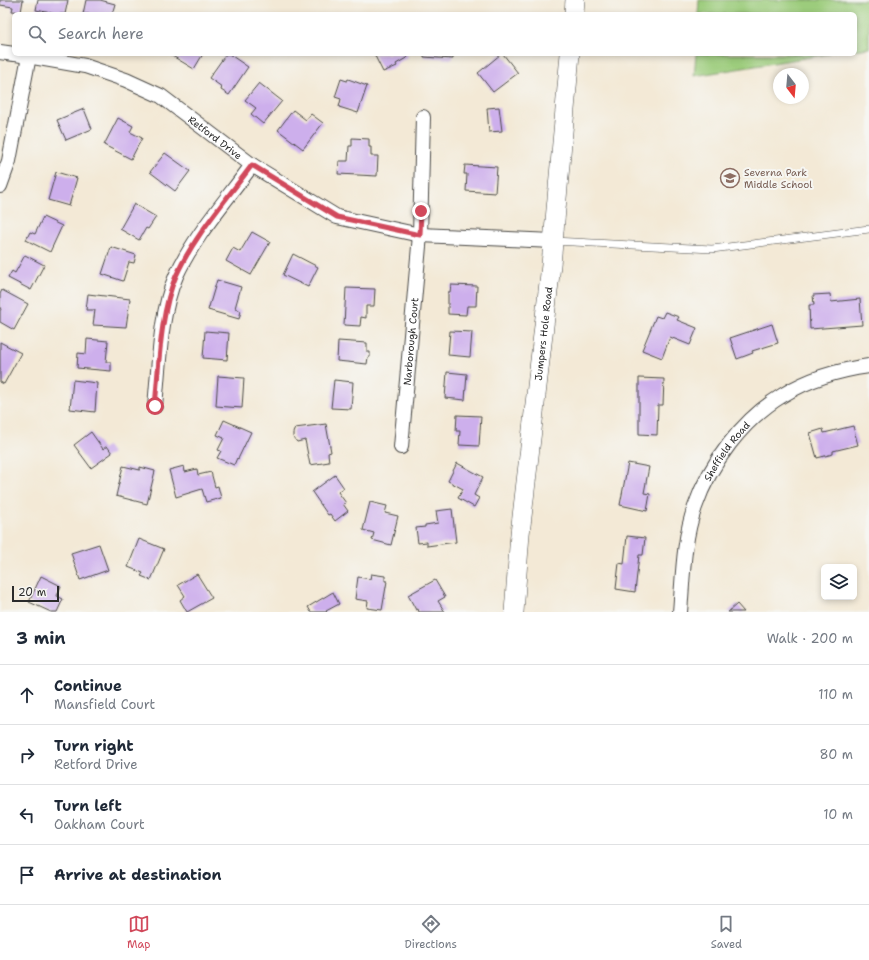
<!DOCTYPE html>
<meta charset="utf-8">
<style>
:root{--surface:#fff;--page:#f2f2f3;--text:#1f2937;--muted:#747a83;--line:#e0e1e3;--accent:#d1495b}
body{margin:0;font-family:"Shantell Sans",sans-serif;background:var(--page);color:var(--text)}
.controls{position:absolute;right:12px;bottom:12px;display:grid;overflow:hidden;border-radius:6px;box-shadow:0 2px 6px #0003}
.controls button{width:36px;height:36px;display:grid;place-items:center;padding:0;border:0;border-bottom:1px solid var(--line);background:var(--surface);color:var(--text);font:20px sans-serif}
.compass{position:absolute;left:773px;top:68px;width:36px;height:36px;border-radius:50%;background:var(--surface);box-shadow:0 2px 6px #0003;rotate:164deg}
.scale{position:absolute;left:12px;bottom:10px;width:47px;box-sizing:border-box;padding-left:4px;border:2px solid #2b2b2b;border-top:0;font-size:11px;line-height:14px;white-space:nowrap;color:#2b2b2b;-webkit-text-stroke:3px #f6f6f2;paint-order:stroke}
.stop{position:absolute;width:12px;height:12px;margin:-9px;border:3px solid #d1495b;border-radius:50%;background:#fff}
.stop.end{background:#d1495b;border-color:#fff;box-shadow:0 1px 4px #0008}
.list{margin:0;padding:0;list-style:none}
h2{display:flex;justify-content:space-between;align-items:center;height:52px;margin:0;padding:0 16px;font-size:17px}
h2 small{font-size:13px;font-weight:400;color:var(--muted)}
.list li{display:grid;grid-template-columns:26px 1fr auto;gap:12px;align-items:center;box-sizing:border-box;height:60px;padding:0 16px;border-top:1px solid var(--line)}
.list b{display:block;font-size:15px;white-space:nowrap}
.list p{margin:0;font-size:13px;white-space:nowrap;color:var(--muted)}
.list em{font-size:13px;font-style:normal;color:var(--muted)}
.icon{flex:none;width:22px;height:22px;fill:none;stroke:currentColor;stroke-width:2;stroke-linecap:round;stroke-linejoin:round}
.map{position:relative;flex:none;width:869px;height:612px;overflow:hidden}
.search{position:absolute;background:var(--surface);box-shadow:0 2px 6px #0003;left:12px;right:12px;top:12px;height:44px;display:flex;align-items:center;gap:10px;box-sizing:border-box;padding:0 14px;border-radius:6px;color:var(--muted);font-size:15px}
.sheet{height:292px;background:var(--surface)}
nav{display:flex;justify-content:space-around;align-items:center;box-sizing:border-box;height:56px;border-top:1px solid var(--line);background:var(--surface);font-size:11px;color:var(--muted)}
nav a{display:grid;justify-items:center;gap:2px}
nav .on{color:var(--accent)}
.map>svg:first-child{display:block}
</style>
<div class="map">
<svg width="869" height="612" viewBox="0 0 869 612">
<rect width="100%" height="100%" fill="#f6f6f2"/>
<filter id="ink" filterUnits="userSpaceOnUse"><feTurbulence type="fractalNoise" baseFrequency=".025" numOctaves="2"/><feDisplacementMap in="SourceGraphic" scale="8" xChannelSelector="R" yChannelSelector="G"/><feConvolveMatrix kernelMatrix="1 2 1 2 8 2 1 2 1" color-interpolation-filters="sRGB"/></filter>
<filter id="wash" filterUnits="userSpaceOnUse"><feTurbulence type="fractalNoise" baseFrequency=".012" numOctaves="4" result="noise"/><feDisplacementMap in="SourceGraphic" scale="16" xChannelSelector="R" yChannelSelector="G"/><feGaussianBlur stdDeviation="0.9" result="paint"/><feColorMatrix in="noise" values="0 0 0 0 0 0 0 0 0 0 0 0 0 0 0 0 0 1.4 0 .05"/><feComposite in="paint" operator="in"/></filter>
<g filter="url(#wash)">
<rect width="100%" height="100%" fill="#f3e9d6"/>
<path fill="#9ccc7b" stroke="#647c53" d="M699,0H869V48L855,50V14H698Z
M696,54H829L694,76Z"/>
<g id="blocks">
<path fill="#cdafec" d="M0,0H23L21,12L12,11L13,7L0,5Z
M38,0H68L65,14H56L36,10Z
M86,0H100L115,4L112,14H83Z
M169,54H203L194,69Z
M226,54H229L248,67L229,95L221,90L222,87L209,78Z
M374,54H407L408,57L396,64L397,66L383,72Z
M424,54H453V59L424,57Z
M501,54H503L518,73L493,92L478,73Z
M341,79L347,81L348,79L367,86L358,113L339,107L341,99L335,97Z
M259,83L282,101L263,124L251,114L256,108L245,100Z
M499,107L502,131L489,132L487,108Z
M84,109L92,129L66,140L57,120Z
M293,110L306,120L311,114L323,123L303,149L278,130Z
M118,118L133,126L130,132L142,138L131,159L104,145Z
M352,138L369,139V147H371V156H378L377,176L338,174L339,161H348L349,146H352Z
M165,153L190,171L175,191L150,172Z
M465,165L497,167L495,193L466,191L467,174H464Z
M56,172L77,178L69,206L48,200Z
M134,204L156,217L148,229L146,228L139,240L120,229Z
M43,217L62,226L50,252L26,240L30,232L35,234Z
M252,232L270,242L251,275L226,261L233,248L240,252Z
M111,247L136,255L134,263L129,262L123,281L102,274Z
M293,254L318,267L308,287L283,275Z
M25,255L44,265L31,290L8,278L12,271L15,273Z
M217,280L241,287L235,308L241,311L239,319L208,310Z
M451,285L477,286L476,306H467L466,315L448,314V292H450Z
M346,288L375,289L374,306H366V318L361,317L360,326L344,325Z
M2,290L28,304L14,330L0,322V311L1,309L0,308V294Z
M88,294L130,299L126,327L93,325L95,310H86Z
M830,294L831,302L860,299L862,325L810,329L809,305H814L813,295Z
M665,312L679,317L677,320L697,328L690,345L670,337L662,358L642,350L656,316L662,318Z
M772,324L778,343L752,351L753,353L737,359L730,338Z
M205,331L229,333L227,360L203,358Z
M450,331L472,332L470,357L448,355Z
M87,339L108,341L106,362H111V371L77,368L78,353L86,354Z
M338,341L367,343V352H370V357H368L367,364L337,361Z
M0,342L21,353L4,384L0,382Z
M447,372L467,374L465,400L445,398Z
M218,376L244,378L242,408L216,406Z
M639,378L664,379L663,405H658L657,435L639,434Z
M73,380L97,383L95,412L70,409Z
M334,380L353,382L351,409L331,408Z
M457,415L481,416L479,446L459,445L460,431H456Z
M224,420L251,432L238,459L237,458L234,465L217,458L221,451L218,450L224,438L217,435Z
M326,424L331,452L328,453L329,462L310,465L305,440L297,442L293,437V433L295,428Z
M853,426L858,445L833,451V454L817,458L810,433L823,429L824,433Z
M91,432L103,449L107,446L112,453L91,468L74,445Z
M457,463L483,477L474,495L479,498L474,507L458,498L463,489L448,481Z
M628,463L649,467L644,493L650,494L647,511L620,505Z
M123,466L140,470V467L155,471L147,504L116,496Z
M184,466L185,472L197,469L198,475L211,472L215,487L218,486L221,498L206,502L202,489L176,497L169,470Z
M335,475L344,488L338,492L346,503L343,504L348,511L335,521L330,514L328,515L312,492Z
M370,502L387,506L385,513L398,516L391,545L372,540L374,533L363,530Z
M452,509L456,542L427,546V542L418,543L416,528L425,527V525L438,523L436,511Z
M627,536L645,538L643,555H639L635,592L616,589L619,563L624,564Z
M139,539L164,549L151,580L141,576L143,573L128,567Z
M99,544L108,570L80,580L71,553Z
M197,574L212,598L187,612L180,600L185,596L178,585Z
M371,574L385,576V581H387L382,610L367,608L368,601L355,599L358,577L370,579Z
M41,576L61,586L57,596L63,599L57,612H51L29,602Z
M435,580L445,597L438,601L445,612H419L418,609L416,610L408,595Z
M333,592L339,604L326,611L327,612H311L308,607Z
M737,604L744,612H728Z"/>
</g>
</g>
<g filter="url(#ink)">
<use href="#blocks" fill-opacity="0" stroke="#494845" stroke-width="1"/>
<g fill="none" stroke-linecap="round" stroke-linejoin="round">
<defs>
<path id="service" d="M553,241L712,249L869,229"/>
<g id="minor">
<path d="M0,52L14,54"/>
<path id="s1" d="M16,54L85,66L126,80L161,96L252,165L337,217L420,235L553,241"/>
<path d="M0,186L9,161L29,56"/>
<path d="M155,406C159,366 160,312 176,276C194,236 226,201 252,165"/>
<path id="s2" d="M401,447L420,235L423,117"/>
<path id="s3" d="M680,612C683,577 683,540 695,507C710,463 743,419 783,395C809,379 839,370 869,366"/>
</g>
<g id="secondary">
<path d="M574,14L575,0"/>
<path id="s4" d="M514,612L520,534L551,265L570,54"/>
</g>
</defs>
<use href="#service" stroke="#494845" stroke-width="8"/>
<use href="#minor" stroke="#494845" stroke-width="16"/>
<use href="#secondary" stroke="#494845" stroke-width="20"/>
<use href="#service" stroke="#fff" stroke-width="7"/>
<use href="#minor" stroke="#fff" stroke-width="14"/>
<use href="#secondary" stroke="#fff" stroke-width="19"/>
</g>
</g>
<g fill="none" stroke-linecap="round" stroke-linejoin="round" filter="url(#ink)">
<path stroke="#d1495b" stroke-width="5" d="M155,406C159,366 160,312 176,276C194,236 226,200 252,165L337,217L420,235L421,211"/>
</g>
<defs>
<symbol id="school-ring" viewBox="-11 -11 22 22"><circle r="9.5" fill="#f6f6f2" stroke="#8d6e63" stroke-width="1.5"/><path d="M0-5L7-2L0 1L-7-2ZM-4 1L0 2.5L4 1V4Q0 6-4 4Z" fill="#8d6e63"/></symbol>
</defs>
<g fill-rule="evenodd">
<use href="#school-ring" x="719" y="167" width="22" height="22"/>
</g>
<g text-anchor="middle" dominant-baseline="central" stroke-width="4" stroke-linejoin="round" paint-order="stroke">
<g font-size="10" fill="#2b2b2b" stroke="#f6f6f2">
<text stroke="none"><textPath href="#s1" startOffset="220">Retford Drive</textPath></text>
<text stroke="none"><textPath href="#s4" startOffset="280">Jumpers Hole Road</textPath></text>
<text stroke="none"><textPath href="#s2" startOffset="106">Narborough Court</textPath></text>
<text stroke="none"><textPath href="#s3" startOffset="171">Sheffield Road</textPath></text>
</g>
<g font-size="10" fill="#785e54" stroke="#f6f6f2" text-anchor="start">
<text x="744" y="172">Severna Park<tspan x="744" dy="12">Middle School</tspan></text>
</g>
</g>
</svg>
<div class="controls">
<button><svg class="icon" aria-label="layers" viewBox="0 0 24 24"><path d="M12 4l9 5-9 5-9-5zM3 14l9 5 9-5"/></svg></button>
</div>
<svg class="compass" viewBox="-18 -18 36 36"><path d="M0-13l5 13h-10z" fill="#e53935"/><path d="M0 13l5-13h-10z" fill="#747a83"/></svg>
<div class="scale">20 m</div>
<div class="stop" style="left:155px;top:406px"></div>
<div class="stop end" style="left:421px;top:211px"></div>
<div class="search"><svg class="icon" aria-label="search" viewBox="0 0 24 24"><circle cx="10" cy="10" r="6"/><path d="M15 15l6 6"/></svg>Search here</div>
</div>
<section class="sheet">
<h2>3 min<small>Walk · 200 m</small></h2>
<ul class="list">
<li><svg class="icon" aria-label="ahead" viewBox="0 0 24 24"><path d="M12 20V5M6 11l6-6 6 6"/></svg><div><b>Continue</b><p>Mansfield Court</p></div><em>110 m</em></li>
<li><svg class="icon" aria-label="right" viewBox="0 0 24 24"><path d="M7 20v-9h11M14 6l5 5-5 5"/></svg><div><b>Turn right</b><p>Retford Drive</p></div><em>80 m</em></li>
<li><svg class="icon" aria-label="left" viewBox="0 0 24 24"><path d="M17 20v-9H6M10 6l-5 5 5 5"/></svg><div><b>Turn left</b><p>Oakham Court</p></div><em>10 m</em></li>
<li><svg class="icon" aria-label="arrive" viewBox="0 0 24 24"><path d="M6 21V4h12l-3 4 3 4H6"/></svg><div><b>Arrive at destination</b></div></li>
</ul>
</section>
<nav>
<a class="on"><svg class="icon" aria-label="map" viewBox="0 0 24 24"><path d="M3 6l6-2 6 2 6-2v14l-6 2-6-2-6 2zM9 4v14M15 6v14"/></svg>Map</a>
<a><svg class="icon" aria-label="directions" viewBox="0 0 24 24"><path d="M12 3l9 9-9 9-9-9zM9 14v-3h6M13 9l2 2-2 2"/></svg>Directions</a>
<a><svg class="icon" aria-label="saved" viewBox="0 0 24 24"><path d="M7 4h10v16l-5-4-5 4z"/></svg>Saved</a>
</nav>
